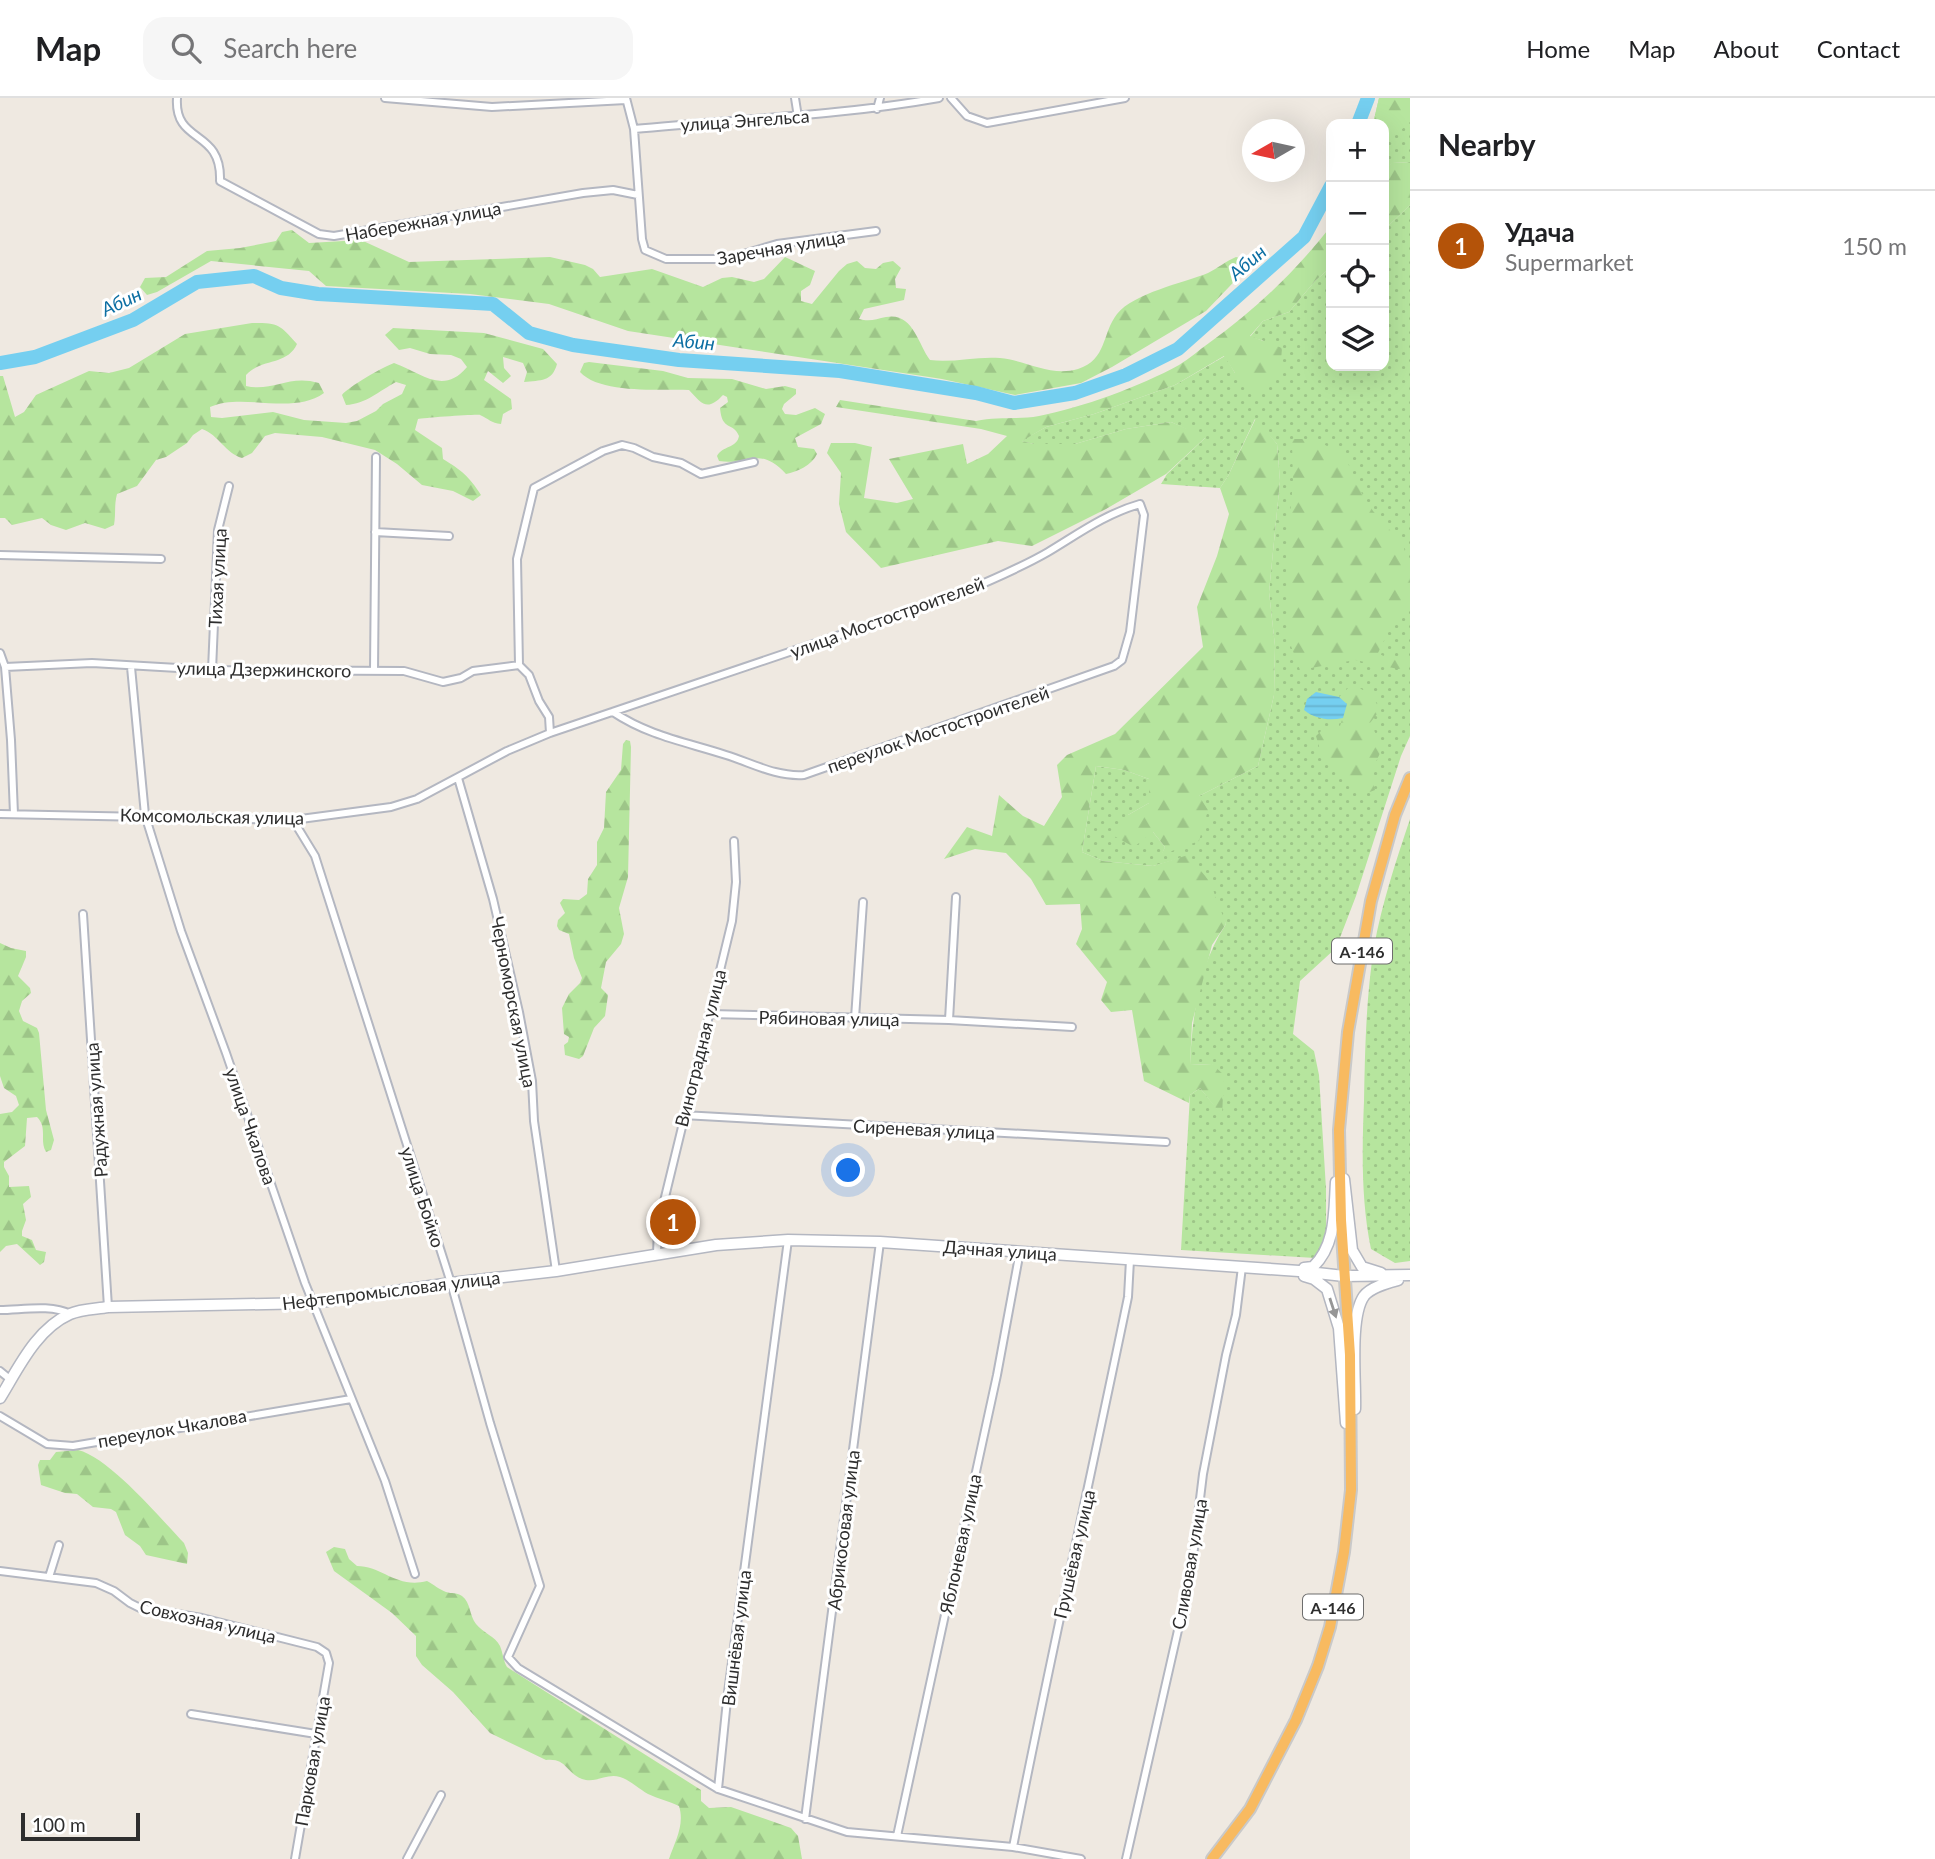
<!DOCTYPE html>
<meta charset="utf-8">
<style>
:root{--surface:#fff;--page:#f6f6f6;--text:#202124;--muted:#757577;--line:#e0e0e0;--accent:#b45309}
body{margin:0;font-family:Lato,sans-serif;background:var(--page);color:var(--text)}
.controls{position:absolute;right:21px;top:21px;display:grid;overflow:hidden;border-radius:14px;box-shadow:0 7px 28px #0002}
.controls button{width:63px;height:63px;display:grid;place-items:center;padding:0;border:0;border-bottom:2px solid var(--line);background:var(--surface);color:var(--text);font:35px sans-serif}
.compass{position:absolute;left:1242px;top:21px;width:63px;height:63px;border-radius:50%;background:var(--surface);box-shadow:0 7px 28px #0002;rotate:261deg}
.scale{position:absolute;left:21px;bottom:18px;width:119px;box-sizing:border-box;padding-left:7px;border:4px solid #2e2e2e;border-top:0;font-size:19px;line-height:24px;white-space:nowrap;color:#2e2e2e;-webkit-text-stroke:5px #fff;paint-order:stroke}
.you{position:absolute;left:849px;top:1073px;width:24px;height:24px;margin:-18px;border:5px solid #fff;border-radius:50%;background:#1a73e8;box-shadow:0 0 0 10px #1a73e833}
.badge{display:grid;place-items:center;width:46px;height:46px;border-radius:50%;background:var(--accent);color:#fff;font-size:23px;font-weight:700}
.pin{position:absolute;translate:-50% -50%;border:4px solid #fff;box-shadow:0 2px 7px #0006}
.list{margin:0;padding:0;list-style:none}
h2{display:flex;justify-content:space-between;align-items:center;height:91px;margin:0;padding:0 28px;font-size:30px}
h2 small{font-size:23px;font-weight:400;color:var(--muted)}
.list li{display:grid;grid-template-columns:46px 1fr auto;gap:21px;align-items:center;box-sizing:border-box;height:112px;padding:0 28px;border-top:2px solid var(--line)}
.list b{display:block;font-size:26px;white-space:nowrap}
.list p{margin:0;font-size:23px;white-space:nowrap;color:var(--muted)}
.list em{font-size:23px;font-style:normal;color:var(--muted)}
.icon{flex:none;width:38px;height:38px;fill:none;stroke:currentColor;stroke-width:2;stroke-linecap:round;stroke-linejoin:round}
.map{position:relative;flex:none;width:1410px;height:1761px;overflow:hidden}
header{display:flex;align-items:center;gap:42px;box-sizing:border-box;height:98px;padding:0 35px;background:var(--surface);border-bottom:2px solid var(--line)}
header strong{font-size:33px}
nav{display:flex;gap:38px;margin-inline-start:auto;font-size:24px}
.search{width:490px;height:63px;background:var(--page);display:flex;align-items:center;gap:18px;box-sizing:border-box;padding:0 24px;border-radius:21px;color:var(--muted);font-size:26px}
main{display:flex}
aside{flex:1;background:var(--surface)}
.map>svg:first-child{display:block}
</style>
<header>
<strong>Map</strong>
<div class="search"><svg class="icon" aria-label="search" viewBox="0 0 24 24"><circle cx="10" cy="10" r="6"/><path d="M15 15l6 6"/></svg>Search here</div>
<nav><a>Home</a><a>Map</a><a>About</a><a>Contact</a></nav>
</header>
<main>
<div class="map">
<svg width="1410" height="1761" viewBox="0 0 1410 1761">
<defs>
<pattern id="grass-dots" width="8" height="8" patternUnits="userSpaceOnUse" patternTransform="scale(1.75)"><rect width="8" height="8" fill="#b6e59e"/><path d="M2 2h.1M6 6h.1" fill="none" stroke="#9dc588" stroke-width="1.8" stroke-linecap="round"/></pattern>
<pattern id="forest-firs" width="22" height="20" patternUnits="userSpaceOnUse" patternTransform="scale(1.75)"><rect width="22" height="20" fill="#b6e59e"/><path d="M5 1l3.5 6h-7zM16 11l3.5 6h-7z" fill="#9dc588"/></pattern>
<pattern id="water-rules" width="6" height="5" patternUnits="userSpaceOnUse" patternTransform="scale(1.75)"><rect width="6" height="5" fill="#75cff0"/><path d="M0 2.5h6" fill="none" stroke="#66b2ce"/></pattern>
</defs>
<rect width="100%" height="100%" fill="#efe9e1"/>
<path fill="url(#grass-dots)" d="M1379,0H1410V64L1393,65L1384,71V26H1373Z
M1410,107V638L1401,658L1356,798L1336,850L1300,883L1293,936L1314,953L1319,977L1326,1091V1146L1315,1160L1181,1152L1190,997L1200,990L1222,1017L1212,966L1190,967C1192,919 1199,866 1226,826L1188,758L1153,768L1103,763L1082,754L1096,668L1124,672L1149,681V705L1128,717L1153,734L1165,749L1162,756L1199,698L1258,668L1274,597L1275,548L1269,494L1280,383L1277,346L1255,321L1228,378L1220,390L1161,386L1167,376L1205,340L1171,324L1126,331L1075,346H1034L1021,343L1046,329L1094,316L1175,287L1225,258L1235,275L1264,243L1250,239L1263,223L1289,214L1315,183L1331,169V268H1384V132Z
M1410,721V1163L1395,1165L1371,1151C1361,1102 1362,1052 1364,1003C1365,951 1366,900 1374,849C1382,805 1396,763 1410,721Z"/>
<path fill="url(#forest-firs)" d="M1379,0H1410V24L1395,37H1384V26H1373Z
M1410,64V107L1384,132V71L1392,65Z
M1331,128V169L1315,183L1289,214L1263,223L1250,238L1282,250L1280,275L1257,294L1235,275L1224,258L1175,287L1094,316L1046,329L1022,343L1034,346H1075L1126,331L1171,324L1206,339L1166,376L1106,411L1032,448L998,443L881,470L846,434L839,406L841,375L827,355L831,345H855L872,349L864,400L897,405L913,401L889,361L963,346L967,366L988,356L1007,338L981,331L836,309L840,302L976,323C997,318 1018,322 1039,318C1081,310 1141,288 1179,267C1189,261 1199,252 1209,245C1255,212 1296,173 1331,128Z
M292,132L309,145L361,142L409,164L550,159L585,167L593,171L600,179L652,171L703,189L722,180L732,179L754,184L764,181L785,159L815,173L810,187L801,193V203L812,206L839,173L847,166L857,163L865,170L876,171L883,165L893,163L901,170L895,181L896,190L906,191L904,202L864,211L859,221C870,224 876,221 886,219C913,214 918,246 930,262C953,265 977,258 1000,260C1025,262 1050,279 1078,271C1107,262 1102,235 1117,216C1134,195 1183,185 1208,175C1218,170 1226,163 1236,159L1246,162L1250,167L1206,213L1112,269L1081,285L1015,297L942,281L628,233L549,206L470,196L326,188L309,173L211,163L157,194L147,197L140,189L145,180L166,179L207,153L240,150L276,143L282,134Z
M252,225C279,225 279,226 297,246C287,268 261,260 246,277V288C273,294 289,276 319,285L324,295C292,318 243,294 210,309L211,319L222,320L273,314L304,322L346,325L357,323L376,313L383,306L402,296L406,287L396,284C379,293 366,306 346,307L342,297C348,289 383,269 394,265C420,274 443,298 467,269L461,261L451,257L430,256L410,250L399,252L385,237L393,230L484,235L543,251L557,266C552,284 541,282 524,284L527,274L523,265L503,259L504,270L511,278L503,285L488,273L484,282L511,301L512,311L503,316L501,326C491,325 489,321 480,317C477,316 423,320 418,321L415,332L442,350L443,361C461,372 469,378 481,397L473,403L453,393L422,387L397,366L375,352L322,339L275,335L265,338L252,355L242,360C225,355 219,337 202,331L193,337L187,345L166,359L156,362L137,388L117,396C114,407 116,416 114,427L105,431L85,425L66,432L51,427L42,420L12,427L5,420H0V278H3L15,319L24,314L36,297L89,273L109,275L129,270L185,236Z
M589,264L663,273L688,280L732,281L766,291L785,288L796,291V296L784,306L782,311L785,316L796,317L815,310L825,316L821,326L795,340L798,349L814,351L817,356C812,367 797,374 786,376C759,347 749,368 719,363L717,358C722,348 737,350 739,338C733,323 722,334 720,310L728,304L727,299L723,297C707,314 702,306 689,292C659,291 600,296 580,274L584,265Z
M1256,320L1277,346L1280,383L1269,494L1275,548L1274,597L1258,668L1199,698L1208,712L1199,743L1161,757L1165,749L1153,734L1134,749L1112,737L1128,717L1149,705V681L1124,672L1096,668L1082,754L1103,763L1153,768L1188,757L1210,784L1226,826L1212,847L1192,925L1190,967L1212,966L1224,977L1222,1018L1200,990L1190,997L1189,1005L1144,983L1132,912L1111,914L1101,902L1107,884L1076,846L1082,831L1080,806L1046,807L1031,781L1006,755L975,751L944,761L967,729L992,738L999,697L1023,718L1044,728L1062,699L1057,667L1067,657L1115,636L1203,549L1197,509L1217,458L1229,416L1220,390L1228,378Z
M1292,341H1313L1345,357L1355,384L1373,413L1403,447L1410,470V511L1395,520L1378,555L1389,561L1410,560V569L1398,571L1355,562L1300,572L1288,540L1286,461L1293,384Z
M1352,586L1372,597L1380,612L1370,625L1383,649L1370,676L1375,692L1362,697L1343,682L1323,662L1316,638L1323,631L1340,628L1347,606L1339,599Z
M626,642L630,643L631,649L628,779L619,810L624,836L621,846L606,864L601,890L608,897L605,918L594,930L583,958L579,961L565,957L564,947L568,944L569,939L564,936L562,910L569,896L580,885L582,880L574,860L569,836L559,832L557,828L558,822L565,815L560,805L563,801L579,802L587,796L588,781L597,767V744L604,730L606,694L621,672L623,646Z
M0,845L11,850L26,853V859L18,878L30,890L31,895L22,903L19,913L23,923L37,930L39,935L46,1012L54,1042L51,1052L46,1054C39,1042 48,1030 37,1019L27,1020L25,1048L4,1064V1069L9,1078V1089L29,1088L31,1099L23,1106L26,1122L22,1133V1138L32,1142L36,1152L46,1154L44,1164L40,1167L17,1146L6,1148L0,1154V1016L12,1014L19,1007L16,998L4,990L0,978Z
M78,1352C110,1360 160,1420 184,1445L188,1455L187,1466L146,1457L140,1448L125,1437L116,1414L111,1411L93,1409L77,1396L65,1395L41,1387L38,1367L40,1362H50L56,1354Z
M334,1449L345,1451L349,1461L357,1468C382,1468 397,1491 427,1483C433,1486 440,1492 446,1494C452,1496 456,1494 462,1498C471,1505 469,1517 476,1526C483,1535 495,1538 500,1548C503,1555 503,1562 507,1569L701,1692V1703L709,1710L731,1709L791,1730L798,1738L802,1761H669C675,1743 685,1727 679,1708C669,1703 658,1701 648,1696C639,1691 630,1682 620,1679C606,1675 596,1686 582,1681C565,1674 567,1660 546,1662L490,1635L453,1594L422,1567L416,1558V1538L392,1515L334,1473L326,1454Z"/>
<path fill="url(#water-rules)" d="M1316,594L1339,599L1347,606L1343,620C1329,623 1315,621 1304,612L1307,601Z"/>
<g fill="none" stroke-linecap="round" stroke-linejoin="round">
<path stroke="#75cff0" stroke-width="14" d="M1358,26L1368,0
M0,265L35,259L133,222L197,184L254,178L281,190L318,196L493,206L529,235L573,247L679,262L840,273L976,295L1014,305L1075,295L1126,277L1178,251L1304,139L1331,88"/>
<defs>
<path id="minor" d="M177,0C174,47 222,30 220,83L319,136L334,138L583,95L613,92L638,97
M385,0L492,9L626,2
M626,0L634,31L642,141L645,152L666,161H727L777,146L876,133
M795,0L798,19
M951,0L967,18L987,25L1125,0
M877,11L880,0
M634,31C736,21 838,18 939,0
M375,434L449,438
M0,457L161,461
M0,555L5,569L11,642L14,716
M5,569L92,565L212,572L404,573L443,584L461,580L473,573L519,567
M131,569L145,717L181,833L226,955L305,1185L385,1383L415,1476
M212,572L218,432L229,388
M374,573L376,359
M550,635L549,619L539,603L529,577L519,567L517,461L534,390L603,353L622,347L634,350L653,359L681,365L701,376L754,364
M458,680L493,801L519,914L532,983L534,1023L556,1173
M0,716L293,722L391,709L417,701L507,653L550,635L949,500C982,486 1017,472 1048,454C1078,436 1105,416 1140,406L1144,417L1130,534L1122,562L1114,568L804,677C776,679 752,665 726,657C686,644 649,638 613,614
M293,722L315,758L451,1185L490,1325L540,1488L508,1559L518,1570L718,1691L847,1734L1013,1749L1081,1761
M83,816L108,1209
M710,916L949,922L1072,929
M855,920L863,804
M949,922L956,799
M683,1017L1166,1044
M657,1156L658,1128L732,823L736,784L734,743
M0,1212C21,1212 51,1206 70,1216
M0,1273L11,1282
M0,1318L47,1346L73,1348L351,1301
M0,1473L96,1485L114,1493L130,1505L140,1510L202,1520L317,1549L326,1555L329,1565L295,1761
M49,1479L59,1447
M191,1616L316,1636
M718,1691L727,1602L788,1142
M805,1721L880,1144
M897,1738L997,1277L1020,1153
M1013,1749C1049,1565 1090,1383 1128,1199L1130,1162
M407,1761L441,1697
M1126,1761L1191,1475L1203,1376L1226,1257L1236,1217L1242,1169"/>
<path id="secondary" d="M1344,1081L1352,1152L1362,1169L1381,1175
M1304,1170L1313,1169C1336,1147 1334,1114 1336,1084
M1304,1178L1314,1181L1327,1191L1339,1230L1346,1325
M0,1300C18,1271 36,1231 70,1216C81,1211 96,1211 108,1209L313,1205L451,1185L556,1173L716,1147L788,1142L880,1144L1299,1173L1344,1178L1410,1177
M1355,1311C1356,1284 1349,1219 1364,1198C1371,1189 1387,1185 1398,1182"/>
<path id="trunk" d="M1212,1761L1250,1711L1296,1622L1318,1568L1330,1529L1344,1454L1351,1392L1350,1257L1341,1122L1339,1032L1348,934L1371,803L1395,717L1410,680"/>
</defs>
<use href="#minor" stroke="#b4b7c1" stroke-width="10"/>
<use href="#secondary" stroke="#b4b7c1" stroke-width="13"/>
<use href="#trunk" stroke="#c9c9c9" stroke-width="14"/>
<use href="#minor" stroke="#fff" stroke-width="6"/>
<use href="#secondary" stroke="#fff" stroke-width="10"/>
<use href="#trunk" stroke="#f8ba60" stroke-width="10"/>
</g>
<defs><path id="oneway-solid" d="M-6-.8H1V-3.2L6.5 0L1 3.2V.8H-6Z" transform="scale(1.75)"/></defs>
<use fill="#969696" href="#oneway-solid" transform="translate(1333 1210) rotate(72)"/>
<g text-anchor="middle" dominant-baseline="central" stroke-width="6" stroke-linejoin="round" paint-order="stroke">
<g fill="#fff" stroke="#6d6d6d" stroke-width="2">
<rect x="1332" y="840.5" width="60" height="25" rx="5"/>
<rect x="1303" y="1496.5" width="60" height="25" rx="5"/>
</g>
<g font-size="16" font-weight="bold" fill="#2e2e2e">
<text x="1362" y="853">А-146</text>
<text x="1333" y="1509">А-146</text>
</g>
<g font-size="18" fill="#2e2e2e" stroke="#fff">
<text transform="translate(745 22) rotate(-4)">улица Энгельса</text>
<text transform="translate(423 123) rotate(-10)">Набережная улица</text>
<text transform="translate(781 149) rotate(-10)">Заречная улица</text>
<text transform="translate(217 480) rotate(-87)">Тихая улица</text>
<text transform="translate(887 519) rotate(-20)">улица Мостостроителей</text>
<text transform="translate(264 571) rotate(1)">улица Дзержинского</text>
<text transform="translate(938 631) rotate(-19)">переулок Мостостроителей</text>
<text transform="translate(212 718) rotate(1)">Комсомольская улица</text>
<text transform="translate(514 904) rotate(79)">Черноморская улица</text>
<text transform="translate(829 920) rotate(1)">Рябиновая улица</text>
<text transform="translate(700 950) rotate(-76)">Виноградная улица</text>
<text transform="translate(96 1012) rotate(-94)">Радужная улица</text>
<text transform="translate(251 1028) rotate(71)">улица Чкалова</text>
<text transform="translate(924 1031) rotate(3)">Сиреневая улица</text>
<text transform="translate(423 1099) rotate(72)">улица Бойко</text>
<text transform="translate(1000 1152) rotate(4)">Дачная улица</text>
<text transform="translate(391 1192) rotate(-7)">Нефтепромысловая улица</text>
<text transform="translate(172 1330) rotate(-10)">переулок Чкалова</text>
<text transform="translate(843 1432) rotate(-83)">Абрикосовая улица</text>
<text transform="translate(960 1446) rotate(-78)">Яблоневая улица</text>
<text transform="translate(1074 1456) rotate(-77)">Грушёвая улица</text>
<text transform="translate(1189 1466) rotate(-80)">Сливовая улица</text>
<text transform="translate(208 1523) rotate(13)">Совхозная улица</text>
<text transform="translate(736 1540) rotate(-83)">Вишнёвая улица</text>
<text transform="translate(312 1663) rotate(-80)">Парковая улица</text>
</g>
<g font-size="19" font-style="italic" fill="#0d6fa3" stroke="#fff">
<text transform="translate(1247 164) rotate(-41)">Абин</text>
<text transform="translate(121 203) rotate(-25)">Абин</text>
<text transform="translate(694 243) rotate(5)">Абин</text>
</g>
</g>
</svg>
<div class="controls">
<button>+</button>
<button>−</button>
<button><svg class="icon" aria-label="locate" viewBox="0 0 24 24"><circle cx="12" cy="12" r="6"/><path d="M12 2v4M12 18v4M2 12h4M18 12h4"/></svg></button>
<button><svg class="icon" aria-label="layers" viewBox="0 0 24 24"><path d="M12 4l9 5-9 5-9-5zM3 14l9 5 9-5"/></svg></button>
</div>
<svg class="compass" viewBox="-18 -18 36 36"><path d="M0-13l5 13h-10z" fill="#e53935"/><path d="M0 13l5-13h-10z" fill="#757577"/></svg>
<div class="scale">100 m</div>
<div class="you"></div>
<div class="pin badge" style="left:673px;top:1124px">1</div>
</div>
<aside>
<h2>Nearby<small></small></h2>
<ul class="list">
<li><span class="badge">1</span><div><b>Удача</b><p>Supermarket</p></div><em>150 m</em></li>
</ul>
</aside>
</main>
